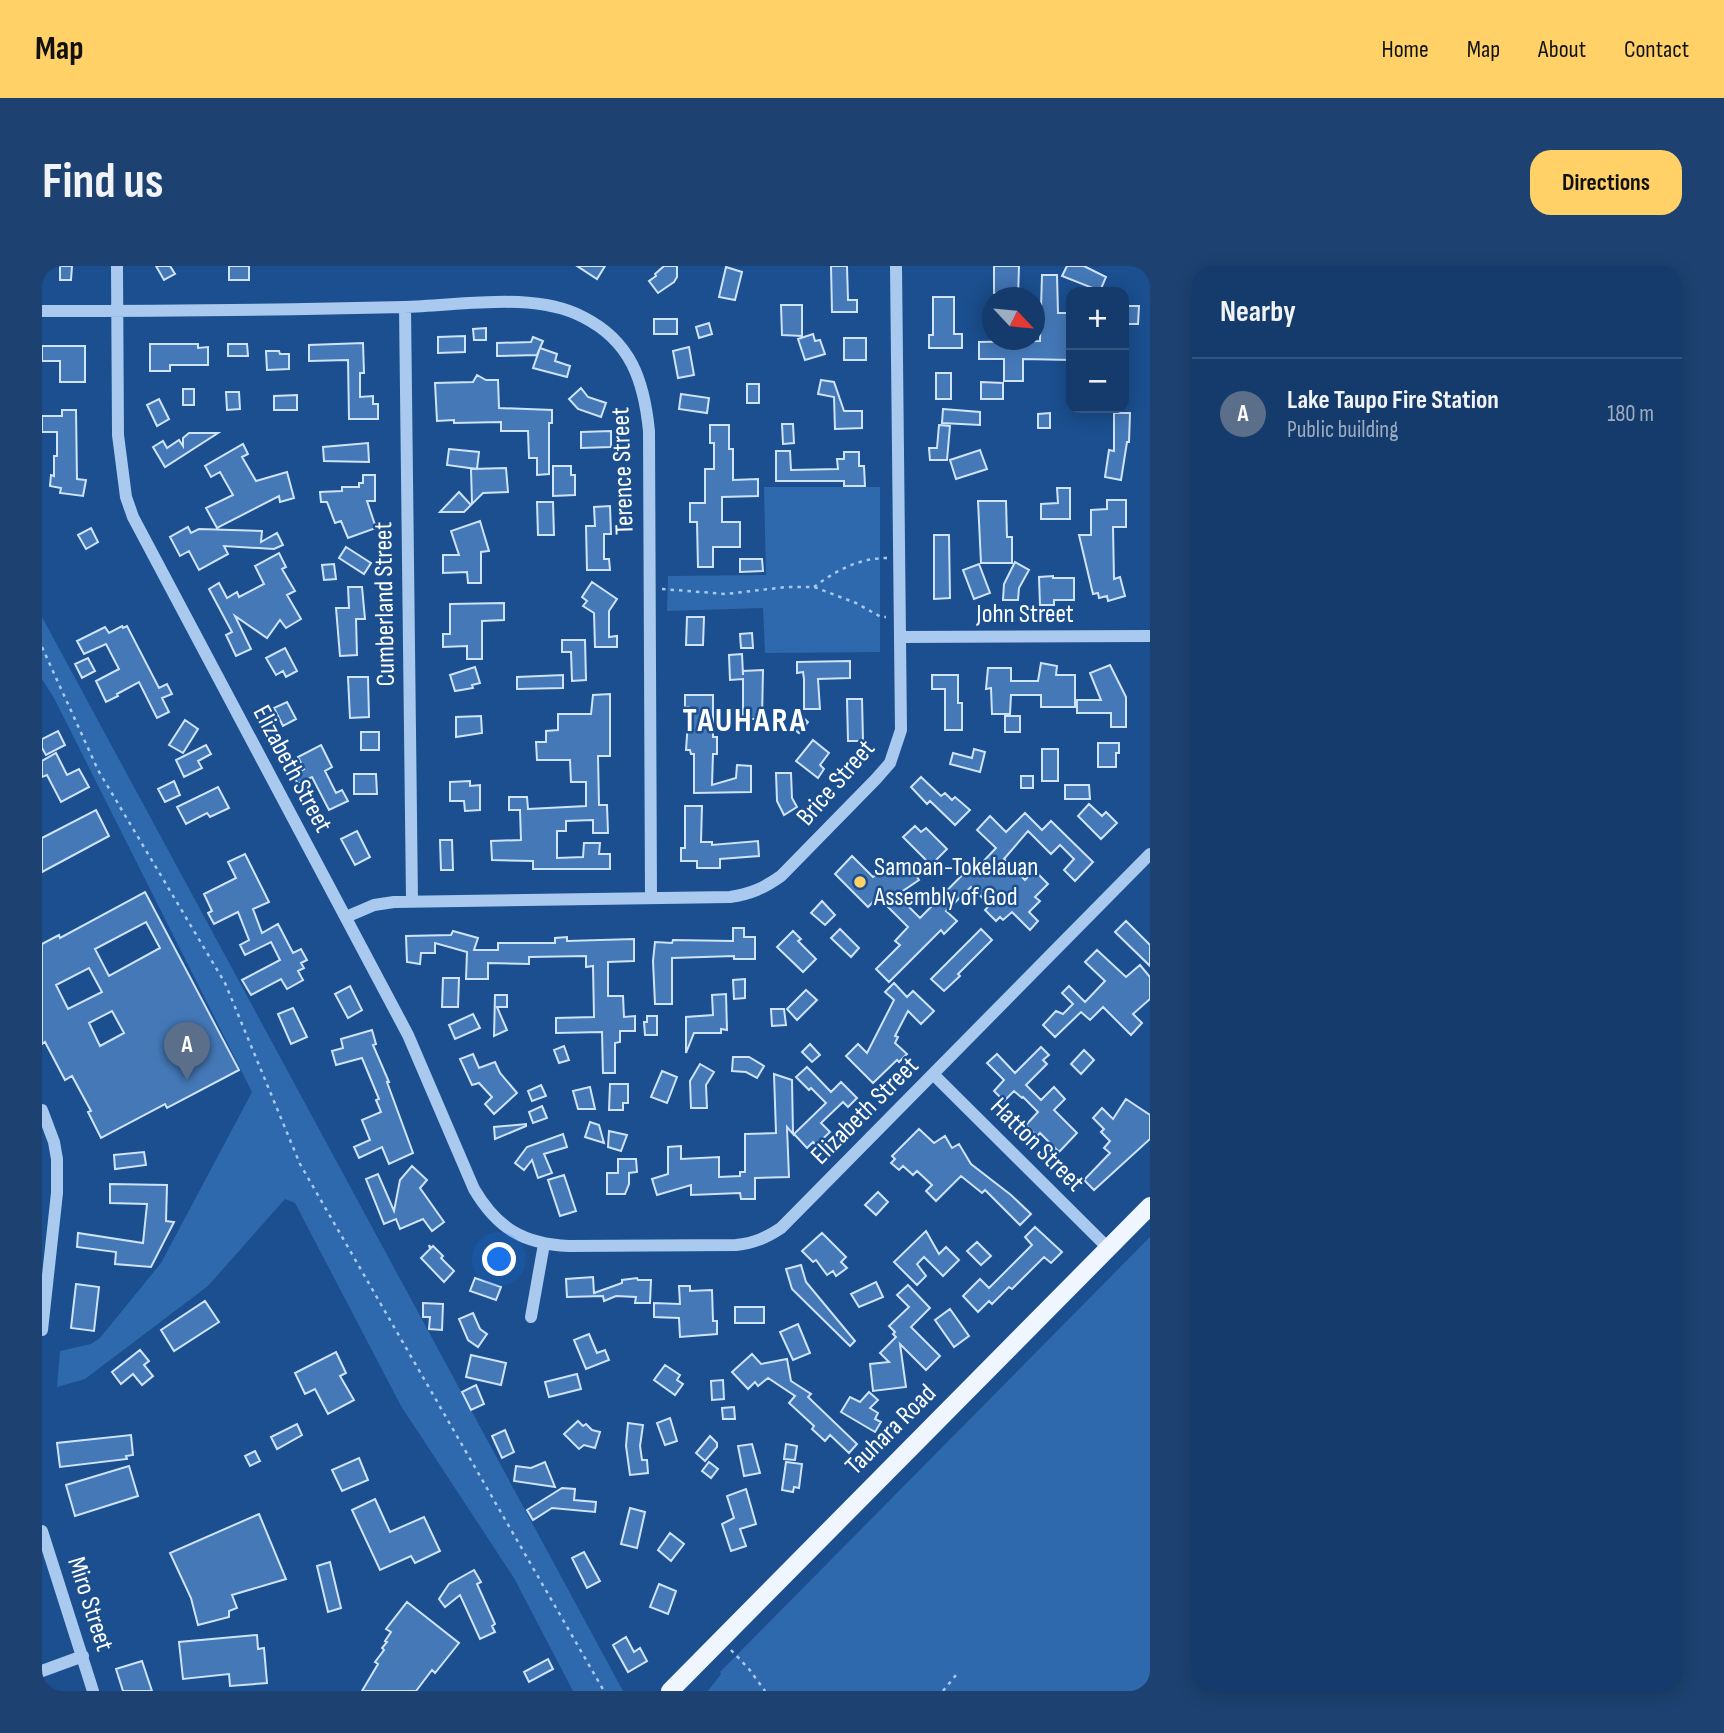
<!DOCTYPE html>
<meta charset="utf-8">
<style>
:root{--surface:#143b6b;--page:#1d4271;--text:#f1f3f6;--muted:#9dadc1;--line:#33557e;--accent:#ffd166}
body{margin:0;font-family:"Sofia Sans Condensed",sans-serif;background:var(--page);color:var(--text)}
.controls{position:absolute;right:21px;top:21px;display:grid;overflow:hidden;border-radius:14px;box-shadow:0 4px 18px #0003}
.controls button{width:63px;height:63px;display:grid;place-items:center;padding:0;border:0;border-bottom:2px solid var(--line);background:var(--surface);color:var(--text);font:35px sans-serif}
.compass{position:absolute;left:940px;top:21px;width:63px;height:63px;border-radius:50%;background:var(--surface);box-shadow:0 4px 18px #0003;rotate:116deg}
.you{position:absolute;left:458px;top:994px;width:24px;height:24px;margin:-18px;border:5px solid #fff;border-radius:50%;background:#1a73e8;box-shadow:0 0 0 10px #1a73e833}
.badge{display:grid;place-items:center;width:46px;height:46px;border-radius:50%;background:var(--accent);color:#fff;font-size:23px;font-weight:700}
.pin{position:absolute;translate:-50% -58px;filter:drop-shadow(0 2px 4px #0008)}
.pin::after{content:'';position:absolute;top:37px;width:24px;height:21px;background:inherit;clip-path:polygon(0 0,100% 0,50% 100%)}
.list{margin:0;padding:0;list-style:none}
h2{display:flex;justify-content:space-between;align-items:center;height:91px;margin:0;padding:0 28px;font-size:30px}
h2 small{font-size:23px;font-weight:400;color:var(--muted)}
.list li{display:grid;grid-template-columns:46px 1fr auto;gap:21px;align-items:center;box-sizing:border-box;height:112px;padding:0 28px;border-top:2px solid var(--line)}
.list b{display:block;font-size:26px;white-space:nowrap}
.list p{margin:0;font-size:23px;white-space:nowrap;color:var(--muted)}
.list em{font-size:23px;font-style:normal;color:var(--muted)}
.map{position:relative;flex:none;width:1108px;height:1425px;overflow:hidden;border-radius:21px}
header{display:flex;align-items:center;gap:42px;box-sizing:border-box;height:98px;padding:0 35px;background:var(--accent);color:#111}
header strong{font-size:33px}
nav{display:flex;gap:38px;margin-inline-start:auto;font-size:24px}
.intro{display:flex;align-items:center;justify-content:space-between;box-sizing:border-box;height:168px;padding:0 42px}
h1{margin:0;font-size:49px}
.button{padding:18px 32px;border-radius:21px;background:var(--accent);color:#111;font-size:24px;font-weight:700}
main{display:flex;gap:42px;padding:0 42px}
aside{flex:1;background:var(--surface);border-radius:21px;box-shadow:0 4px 18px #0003}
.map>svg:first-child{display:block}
</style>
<header>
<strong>Map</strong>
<nav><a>Home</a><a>Map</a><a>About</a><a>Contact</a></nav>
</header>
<div class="intro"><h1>Find us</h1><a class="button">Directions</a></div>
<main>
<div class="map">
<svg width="1108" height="1425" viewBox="0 0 1108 1425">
<rect width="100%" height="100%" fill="#1b4f8f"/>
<path fill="#2e69ad" d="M722,221H838V386L723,387L721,342L625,345L626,310L724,309Z
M0,351L581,1425H531L472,1312L359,1140L253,937L243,933L166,1020L43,1113L15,1121L18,1085L49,1078L58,1072L119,997L210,826L12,432L0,413Z
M1108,971V1425H666L679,1408L678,1406Z"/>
<path fill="#4478b7" stroke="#cfe3fa" stroke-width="2" fill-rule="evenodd" d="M18,0H30L29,14H18Z
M114,0H128L133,8L122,14Z
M187,0H207V14H187Z
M535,0H563L555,13Z
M622,0H635V11L632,16L616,27L607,15L614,10L613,8Z
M789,0H805L806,34H815V46H790Z
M952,0H977L976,32H963L952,27Z
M1025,0H1042L1064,11L1058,25L1020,10Z
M684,1L700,6L693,34L677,31Z
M1000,9H1015L1016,47H1029V94L981,93V115H962V93H937V76L998,75Z
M891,31H912V68H920V82H887V69H891Z
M739,39H760V70L740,69Z
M1082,40H1097L1096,58H1082Z
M612,53H635V68H612Z
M667,57L670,68L657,72L654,61Z
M444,62V74H432L431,63Z
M771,68L773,75L778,74L783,88L763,94L756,73Z
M423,70V86L396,87V71Z
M491,71L501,75L495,89L455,90V77L489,76Z
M802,72H824V94H802Z
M321,77L322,107H318V131L331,130V138H336V153H307L306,94L267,95V79Z
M108,78H156V82L166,81V99H128V105H108Z
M186,78H205L206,90H186Z
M0,80H43V116H18V95H0Z
M647,81L652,109L636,112L631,85Z
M498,82L515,88L513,95L528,100L525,111L491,102Z
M224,85H237L238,88H247V103L225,104Z
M894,107H909V133H894Z
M435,109L444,114H456L457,142L510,144V157H507V208L495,209V192H487L486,165H459V156L412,157V154L395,155L393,117L431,116Z
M779,114L792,116L802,145H820V162L793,163L792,131L776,128Z
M939,116L961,117V133H939Z
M705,118H717V137H705Z
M539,122L546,131L564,137L559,151L536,143L527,133Z
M141,123H152V139H141Z
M184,126H197L198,143L185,144Z
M639,128L667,132L665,147L637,143Z
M255,129V144H232V130Z
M117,133L127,153L115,160L105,139Z
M901,143L938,146V159L900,157Z
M20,144H34L35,213L44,214L41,230L18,227L19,222L8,220L9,209L12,210V190H15V166H0V150H20Z
M1008,147V162H996V148Z
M1072,147H1088L1087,176H1085L1079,214L1063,211L1067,184L1072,185Z
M740,158H751L752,177L741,178Z
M668,159H687V183H691V214L716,213V230L680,231V256H698V281H671V301H656L655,256H648V237H663V203H672V177H668Z
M897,159L908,160L905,194H888L887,182H895Z
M569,165V181L539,182V166Z
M147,167H176L123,201L111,181L121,175L125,182L137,174L141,180V172Z
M326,177L327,196L282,195L281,181Z
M201,178L206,188L200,191L214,215L245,206L252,232L238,236L237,230L175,262L164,242L191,229L178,206L169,211L163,200Z
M407,183L437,186L435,203L405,199Z
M938,184L945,203L914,213L908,194Z
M734,185H748L749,204L796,203L795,193H802V186H817V200H822L823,220H802V215H734Z
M511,200H529V209H533V229L511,230Z
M464,202L466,226L441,227L430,238L429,203Z
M321,209H333V235H325L334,262L306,272L299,255L293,257L285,236H279L278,226L300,225V221H317V217H321Z
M1015,222H1028V253H999V238L1016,237Z
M417,226L429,239L422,246H398Z
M1065,234H1084V261H1071L1072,313L1078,311L1083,330L1066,335L1065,330L1057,332L1056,327L1051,328L1037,269H1049V244L1065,243Z
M936,235H964L965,271H970V297H939Z
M495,236H511L512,269H496Z
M568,240L569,268H562V293H567L568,304H545L544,260H553L552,241Z
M438,255L447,285L439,286V317H426L425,306L401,307V289H417L409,265Z
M146,261L149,267L157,263L220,265L219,276L235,267L241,279L232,283L182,280L186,288L157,304L147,285L138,290L128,271Z
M49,262L56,276L44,283L36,269Z
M892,269H907L908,332L892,333Z
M304,281L329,297L322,308L297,292Z
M237,287L244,301L240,303L253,325L245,329L259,353L244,362L238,354L225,372L193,350L209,383L194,390L184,369L190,366L167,323L177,317L185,332L195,326L197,331L222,318L213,300Z
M698,293H720L721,305L698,306Z
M973,296L987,304L977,322L976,334H961L962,318Z
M292,298L294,313L282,314L280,299Z
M937,298L948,327L932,333L921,304Z
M1011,310V312H1032V334H1012V339H998L997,311Z
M550,316L575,333L567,345V371L575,370V381H553L552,347L541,340L545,335L540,331Z
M306,321H320L323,353H314L315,389L298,390L294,342H307Z
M462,337V354L440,355V393H425V380L401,381V368H408V338Z
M645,351H662L661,379H644Z
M80,360L81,362L85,360L117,422L125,418L130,428L120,432L127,446L115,452L97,416L75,428L76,430L64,436L54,415L77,403L64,378L42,388L35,375L63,361L67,367Z
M710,367L711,382H699L698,368Z
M520,374H543L544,414L530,415L529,386H520Z
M243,382L255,405L244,411L241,405L234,409L224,392Z
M700,388L701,409V405L721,404L720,453H701V413L688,414L687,389Z
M46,392L53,405L40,412L33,398Z
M808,395V412L776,413L778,443H762V413L761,406L755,407V396Z
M999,397L1015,400L1014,409H1033V441H999V429H969L968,448H950L949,422L944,423L946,402H969V415H996Z
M1068,399L1084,431V461H1069V447H1035V434H1059L1048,407Z
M433,401L438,417L430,419L431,422L413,425L408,409Z
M521,409V422L475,423V411Z
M890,409H916V437H920V464H903V423H890Z
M306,411H326L327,451L308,452Z
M568,428V490H556L557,539H565L566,567H551V554L524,555V565H515V592L541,591L542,577H558L557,588H568V603H491V595L450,594L449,575L479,574L478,544H467V531H485L486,543L544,540V516H529L528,494H495L494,476H504V465L516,464V448H549L551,429Z
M643,429H671V471H675V488H671L670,519L694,512L695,499L709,500V526L652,527V488H649L648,484H644L647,441H643Z
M805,433H820L821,475H806Z
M245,436L254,453L241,460L232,442Z
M757,448L766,456L757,467L748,460Z
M439,450L440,467L414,471V451Z
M963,450H978V466H963Z
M143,454L156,463L141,487L127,479Z
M16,465L23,479L4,489L0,482V473Z
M319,466H337V484H319Z
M771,474L787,487L778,499L782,503L776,512L754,495Z
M1056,477H1077V487H1074V501H1056Z
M164,479L169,488L156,495L160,502L142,511L134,494Z
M279,479L290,501L283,505L294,527L300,524L306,535L287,544L270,511L256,518L251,509L262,503L256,491Z
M932,483L943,486L938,506L908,498L911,487L930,492Z
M1000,483H1016V515H1000Z
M14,487L25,509L37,503L47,521L19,536L5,509L0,511V495Z
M734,507H749L750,532L755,541L742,549L735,535Z
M312,508H334L335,528H312Z
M979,510H991V522H979Z
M879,511L899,530L903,527L910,534L913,531L928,544L913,559L888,535L885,538L869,521Z
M132,515L138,529L123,536L116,523Z
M428,515V520L438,519V544L423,545L422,535H408V516Z
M1023,519H1047L1048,533H1023Z
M176,521L187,542L168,551L165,547L144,558L135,541Z
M1047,538L1060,550L1064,546L1075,557L1059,573L1036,550Z
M643,540H660L659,576H670V579L716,575L717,590L678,593V602H655V595H639V582H643Z
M54,544L67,570L0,606V572Z
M983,547L1000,564L1009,555L1051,596L1033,615L1022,604L1032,593L1018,579L1009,588L986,565L962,593L983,614L992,604L1006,618L993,631L998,635L987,646L996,655L988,664L970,646L961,654L958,651L954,655L943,644L948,639L929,621L904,645L915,655L902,668L899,664L847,716L834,703L858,679L853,675L866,661L836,631L826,641L793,608L810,590L831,611L851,598L858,609L869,602L877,614L855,629L878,652L932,597L936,601L954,582L935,564L948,550L964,566Z
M873,560L879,566L884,562L905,583L889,599L861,571Z
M315,565L328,591L313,599L299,573Z
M398,574H410L411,604H399Z
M203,588L227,636L211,643L220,667L236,658L251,687L259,683L265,694L259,697L262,702L256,705L261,714L245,723L239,713L209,729L200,714L238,694L229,676L203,689L198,679L207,674L196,646L172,658L166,647L170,645L162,628L194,612L186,596Z
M103,626L197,804L125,842L123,838L59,872L46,846L49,845L30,810L23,814L3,776L0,778V678L17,669L18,672ZM104,656L118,682L67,710L53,683ZM47,702L60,726L26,743L14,719ZM70,745L82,767L58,780L47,757Z
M780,635L793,649L783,659L769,647Z
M1084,655L1108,679V700L1073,666Z
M691,662H702V671H713V693H692V690L630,692V738H613L611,695L613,676L630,677L631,674L691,675Z
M798,663L817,682L809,691L789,672Z
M939,663L950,674L916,708L918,710L902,725L889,713Z
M411,665L436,672L432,684H456V677H513V672L525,671V675L592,673V695L566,696V730H581L582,751L593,750V765H578V776L573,777V807H561L560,766L514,767V752L552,751L551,700L544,701V690L487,691V698L446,697V713H424L425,686L393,677V687H379L378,698L365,696L364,670L409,669Z
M751,665L759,673L756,675L774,693L761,706L735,681Z
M1055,684L1084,711L1098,699L1108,711V733L1091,748L1100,757L1089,769L1061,741L1048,754L1039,746L1013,771L1001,759L1014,745L1021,748L1031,738L1020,727L1027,720L1043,736L1063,715L1043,696Z
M401,712H417L416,741H400Z
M703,713V732L692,733L691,714Z
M852,717L865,731L871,725L892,745L879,758L866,745L853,770L856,771L853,777L865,788L857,796L855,794L831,817L804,790L816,778L825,787L852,734L843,726Z
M308,720L320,744L306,752L293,728Z
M764,724L775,734L755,754L745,743Z
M684,728L685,764L679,763V767H652L644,787V751L671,749L670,729Z
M453,729H465V741H455L465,764L452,770Z
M251,742L265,771L249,778L236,748Z
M729,743H742L744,759L730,760Z
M431,748L438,762L413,773L407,759Z
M605,750H615V769H603L602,756H605Z
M330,764L334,778L331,779L347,816H345L371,887L347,898L340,881L317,892L312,881L328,874L320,854L339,846L334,834L337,833L320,792L294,799L290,785L301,782L299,773Z
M768,778L778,789L770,796L760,786Z
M522,780L527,794L517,797L512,784Z
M999,781L1007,789L1001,794L1005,798L984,819L999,834L1012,821L1023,833L1012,844L1035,867L1017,886L998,867L995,870L984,859L996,846L981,831L980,832L972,825L962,835L952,825L962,814L945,797L955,788L973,807Z
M1042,784L1052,794L1039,808L1029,798Z
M431,788L437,802L453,796L458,807L475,827L452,848L443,838L450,831L437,817L430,819L418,793Z
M691,791H707L722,800L715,812L704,806L690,805Z
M658,798L672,806L664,819L665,842H649L648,815Z
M765,801L789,826L799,816L815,832L806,841L801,836L779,857L788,866L774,879L771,876L765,882L752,868L784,837L769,822L767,824L754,811Z
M620,805L635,811L625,837L609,831Z
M732,808L750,814L751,868L745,861L747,911L713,912V933H699L698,927L649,929V919L615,929L610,913L626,908V881L639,880V893L677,891V911L698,910V906H703V868L734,867Z
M568,818H586V837H581V844H567Z
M499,819L504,830L490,835L486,825Z
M548,821L553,843H536L531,825Z
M1084,833L1108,849V873L1052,924L1042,914L1068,887L1062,882L1068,875L1059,866L1062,863L1051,852L1060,842L1071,853Z
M500,840L505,852L491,857L487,846Z
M548,856L557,859L562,877L543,871Z
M484,858V860L453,873L452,861Z
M877,863L892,877L903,870L910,882L917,878L929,898L969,929L989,948L978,959L943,924L940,927L919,910L894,935L884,925L890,919L875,905L871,909L861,900L857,904L849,897L853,893L850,890Z
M567,865L585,869L579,885L566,881Z
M521,868L525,881L502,888L510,907L496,912L490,894L482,904L473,897L485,881Z
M102,886L104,899L73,903L72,889Z
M576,893H594L595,906L587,907V918L583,928H565V907H576Z
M370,900L385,914L378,922L402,956L390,965L381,953L358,963L354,953L342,958L324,913L336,908L352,945L358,914Z
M522,909L534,945L518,950L506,914Z
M68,918L125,919L124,955L132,956L109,1001L73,998L74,986L35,981L36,967L101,977L105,938L68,937Z
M836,926L846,936L834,949L823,939Z
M993,961L1020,986L1009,997L1002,991L970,1023L967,1021L950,1038L947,1035L936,1046L921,1030L938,1013L947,1022L990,979L983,971Z
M884,965L897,988L904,981L917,994L901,1010L882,991L875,998L884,1010L875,1019L852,996Z
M780,967L804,991L799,996L805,1002L794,1010L791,1005L785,1009L774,994L771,996L760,985Z
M935,976L949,990L939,999L925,985Z
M387,979L389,982L391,980L401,990L399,992L412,1005L402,1016L379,992L388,983Z
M759,999L764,1016L813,1075L808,1080L750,1023L744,1003Z
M551,1011L552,1027L580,1017V1014L595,1012L596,1014H609L608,1037H593L594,1031L574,1030L562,1035L561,1030L525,1031L524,1013Z
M433,1012L459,1021L454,1034L428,1025Z
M834,1016L841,1031L817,1041L809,1028Z
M34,1018L57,1021L52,1065L29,1062Z
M866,1019L888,1042L869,1061L898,1090L884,1104L858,1078L864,1121L831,1125L828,1098L847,1096L838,1087L854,1071L851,1068L853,1066L847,1060L867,1041L855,1029Z
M637,1020H648V1025L670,1024L671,1055H675V1068L638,1071L637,1052L612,1051V1037L638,1038Z
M163,1035L177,1056L132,1085L119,1064Z
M381,1037L401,1038L400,1064L387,1063L388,1051H381Z
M693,1041H722V1057H693Z
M908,1043L927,1070L912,1081L893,1054Z
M431,1047L438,1063L445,1068L436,1081L426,1074L417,1053Z
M756,1058L768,1087L751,1094L738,1066Z
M547,1068L555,1087L563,1084L567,1094L544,1103L532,1074Z
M98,1084L107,1095L102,1099L111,1110L100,1119L91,1108L79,1118L70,1106Z
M294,1086L304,1107L298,1110L312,1134L286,1148L273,1123L263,1128L253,1107Z
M710,1088L719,1098L745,1093L749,1115L769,1128L766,1131L815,1178L807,1187L788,1169L783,1175L770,1163L772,1160L747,1137L753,1130L726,1112L716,1120L713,1116L706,1123L690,1106Z
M429,1089L464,1097L459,1119L424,1111Z
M623,1099L638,1109L635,1114L641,1118L633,1129L612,1114Z
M535,1108L539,1123L507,1131L503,1116Z
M681,1114L682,1133L670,1134L669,1115Z
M434,1119L442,1138L429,1144L420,1126Z
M827,1126L836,1134L828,1142L836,1147L833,1153L839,1156L833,1166L799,1146L808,1131L818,1136Z
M692,1141L693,1153H681L680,1142Z
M628,1152L635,1175L623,1179L615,1157Z
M536,1155L541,1160L544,1158L550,1164L558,1166L553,1182L542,1179L537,1183L522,1168Z
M586,1157L601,1159L598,1180L600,1194H605L606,1207L588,1209L584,1180Z
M255,1158L260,1169L235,1183L229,1171Z
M463,1164L472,1186L460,1192L450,1170Z
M89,1169L91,1189L84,1190L85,1193L18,1201L15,1177Z
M668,1170L675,1177V1181L663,1195L654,1187Z
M710,1178L718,1207L702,1210L696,1180Z
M744,1178L755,1180L753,1194L742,1193Z
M213,1185L218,1195L208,1200L203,1190Z
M317,1192L326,1214L300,1225L290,1204Z
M503,1196L513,1221L472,1215L474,1200L489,1202Z
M667,1196L676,1203L669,1212L660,1205Z
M744,1196L760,1198L757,1222L752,1221L751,1226L740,1224Z
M87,1200L96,1230L33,1250L24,1219Z
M520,1222L533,1223L532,1234L554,1236L553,1246L510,1242L491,1254L485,1244Z
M704,1223L714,1258L698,1263L704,1280L689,1285L680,1258L692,1252L685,1230Z
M333,1233L348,1266L382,1251L398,1285L373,1297L369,1290L338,1304L310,1244Z
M588,1242L603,1246L595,1282L579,1278Z
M217,1248L244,1313L190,1329L195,1342L187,1345V1351L156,1359L149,1332L128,1287Z
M628,1267L642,1278L629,1295L616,1284Z
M542,1286L558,1315L545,1322L530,1292Z
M288,1296L299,1342L286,1346L275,1300Z
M432,1304L439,1316L435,1318L453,1358L450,1360L453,1366L438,1373L418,1329L403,1341L397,1333L407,1318Z
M617,1318L634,1325L626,1348L608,1341Z
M365,1336L417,1377L393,1407L390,1404L374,1425H320L336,1398L333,1396L342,1384L340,1382L345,1376L343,1375L349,1366L344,1363Z
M215,1369L216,1383L222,1382L225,1417L188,1420L187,1408L141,1413L137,1376Z
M584,1371L592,1386L598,1382L605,1395L586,1406L571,1379Z
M506,1393L511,1403L487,1416L482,1406Z
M100,1395L110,1425H81L74,1403Z"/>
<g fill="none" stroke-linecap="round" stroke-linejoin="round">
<path stroke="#a9c9ee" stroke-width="2.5" stroke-dasharray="3.5 5" stroke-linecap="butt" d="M772,321C793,305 817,292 845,292
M620,323L684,328L744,321H772L814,337L839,351H844
M0,381L56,504L183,717L258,898L562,1425
M689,1384L707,1403L723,1425
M901,1425L914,1409"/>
<path stroke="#a9c9ee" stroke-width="12" d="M75,0L76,169L84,231L91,251L366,769L432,923C455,962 481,978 527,980L694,979C712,977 724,972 739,962L1108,588
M363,41L370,635
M0,45C121,45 242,44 362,41C417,40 491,25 541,51C589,75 602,115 607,165L609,632
M859,371L1108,370
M304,651L332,639L352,636L688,631C709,628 722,622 739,610L834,513L848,497L859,464L854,0
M891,808L1066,982
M0,844L12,876L15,893V927L0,1064
M489,1051L502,978
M0,1265L51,1425
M0,1405L41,1390"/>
<path stroke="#f0f6ff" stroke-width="18" d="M628,1425L1108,940"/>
</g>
<circle fill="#ffd166" stroke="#1b4f8f" stroke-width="2.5" cx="818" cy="616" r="7"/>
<g text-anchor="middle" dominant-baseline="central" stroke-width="5" stroke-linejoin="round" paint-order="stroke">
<g font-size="26" fill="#fff" stroke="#1b4f8f">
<text transform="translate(581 205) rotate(-92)">Terence Street</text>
<text transform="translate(343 338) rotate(-91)">Cumberland Street</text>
<text x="983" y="348">John Street</text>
<text transform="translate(250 503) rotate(62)">Elizabeth Street</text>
<text transform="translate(794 517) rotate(-49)">Brice Street</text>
<text transform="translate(823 845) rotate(-45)">Elizabeth Street</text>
<text transform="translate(995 879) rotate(45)">Hatton Street</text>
<text transform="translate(849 1164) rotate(-45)">Tauhara Road</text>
<text transform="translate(48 1338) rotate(72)">Miro Street</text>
</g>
<g font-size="26" fill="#fff" stroke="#1b4f8f" text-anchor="start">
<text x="832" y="601">Samoan-Tokelauan<tspan x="832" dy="30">Assembly of God</tspan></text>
</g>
<g font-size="33" font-weight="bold" letter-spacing="2" fill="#fff" stroke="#1b4f8f">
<text x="703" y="455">TAUHARA</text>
</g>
</g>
</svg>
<div class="controls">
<button>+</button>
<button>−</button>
</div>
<svg class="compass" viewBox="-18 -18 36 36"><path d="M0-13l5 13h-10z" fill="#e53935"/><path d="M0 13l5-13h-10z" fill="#9dadc1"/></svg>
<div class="you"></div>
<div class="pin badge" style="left:145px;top:814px;background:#5c6f8a">A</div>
</div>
<aside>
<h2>Nearby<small></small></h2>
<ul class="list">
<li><span class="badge" style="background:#5c6f8a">A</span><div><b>Lake Taupo Fire Station</b><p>Public building</p></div><em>180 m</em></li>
</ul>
</aside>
</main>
